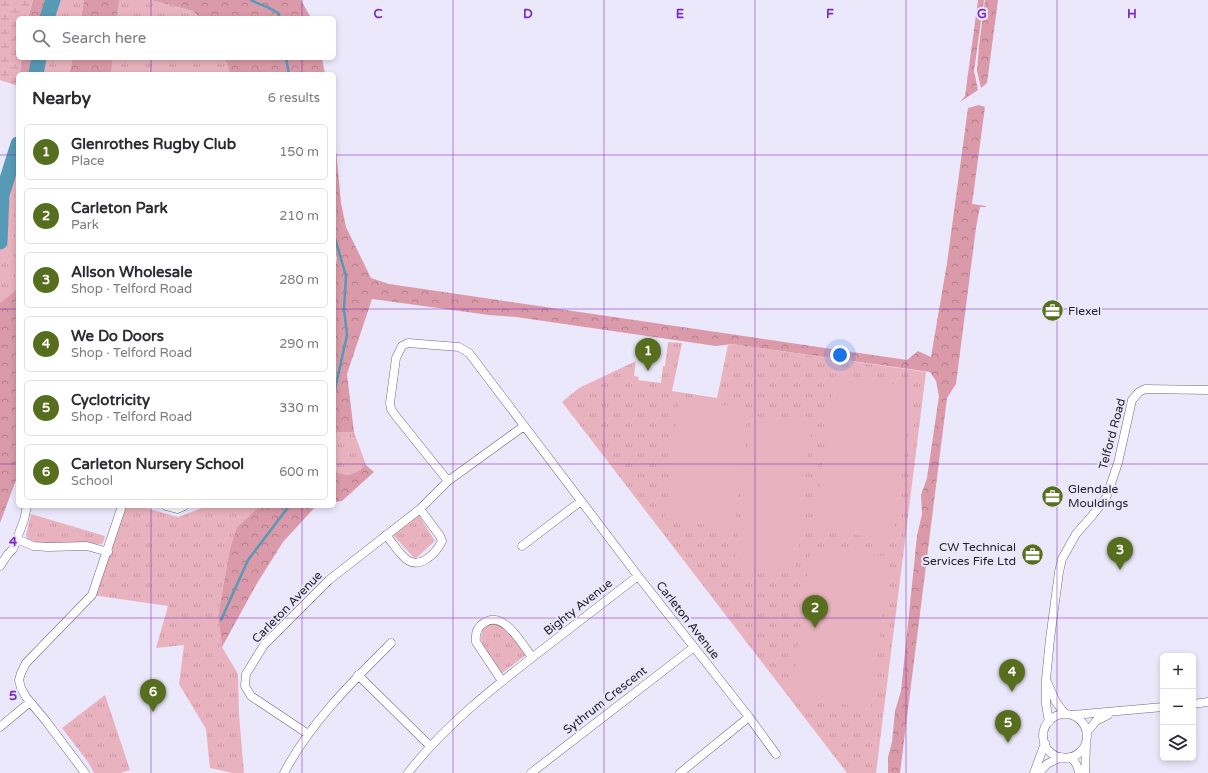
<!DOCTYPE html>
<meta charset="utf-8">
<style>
:root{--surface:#fff;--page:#f2f2f3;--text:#2b2b33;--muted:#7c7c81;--line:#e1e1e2;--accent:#576e1f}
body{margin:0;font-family:"Varela Round",sans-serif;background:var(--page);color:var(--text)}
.controls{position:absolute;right:12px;bottom:12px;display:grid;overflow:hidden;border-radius:6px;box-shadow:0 2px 6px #0003}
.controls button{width:36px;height:36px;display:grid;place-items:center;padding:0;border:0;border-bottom:1px solid var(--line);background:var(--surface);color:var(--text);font:20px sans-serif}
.you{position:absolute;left:840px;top:355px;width:14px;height:14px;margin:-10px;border:3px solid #fff;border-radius:50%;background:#1a73e8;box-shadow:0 0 0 6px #1a73e833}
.badge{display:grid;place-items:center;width:26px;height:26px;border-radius:50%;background:var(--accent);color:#fff;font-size:13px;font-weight:700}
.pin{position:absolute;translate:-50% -33px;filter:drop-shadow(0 1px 2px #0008)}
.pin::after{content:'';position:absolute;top:21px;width:14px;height:12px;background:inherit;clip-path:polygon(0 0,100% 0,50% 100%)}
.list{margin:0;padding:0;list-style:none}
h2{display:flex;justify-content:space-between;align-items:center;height:52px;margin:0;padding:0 16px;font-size:17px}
h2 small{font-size:13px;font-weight:400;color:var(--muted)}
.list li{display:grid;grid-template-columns:26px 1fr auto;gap:12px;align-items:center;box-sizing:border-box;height:56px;margin:0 8px 8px;padding:0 8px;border:1px solid var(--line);border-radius:6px}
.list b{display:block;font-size:15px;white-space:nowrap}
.list p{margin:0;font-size:13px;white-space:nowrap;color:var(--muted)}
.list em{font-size:13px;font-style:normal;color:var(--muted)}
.icon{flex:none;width:22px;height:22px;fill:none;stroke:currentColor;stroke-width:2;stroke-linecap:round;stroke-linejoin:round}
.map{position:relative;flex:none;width:1208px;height:773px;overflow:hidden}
.search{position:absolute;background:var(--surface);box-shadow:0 2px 6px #0003;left:16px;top:16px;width:320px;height:44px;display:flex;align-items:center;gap:10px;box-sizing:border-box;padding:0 14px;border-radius:6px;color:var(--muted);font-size:15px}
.panel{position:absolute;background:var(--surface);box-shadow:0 2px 6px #0003;left:16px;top:72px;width:320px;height:436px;border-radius:6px}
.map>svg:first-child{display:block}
</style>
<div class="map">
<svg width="1208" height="773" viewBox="0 0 1208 773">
<defs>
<pattern id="grass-tufts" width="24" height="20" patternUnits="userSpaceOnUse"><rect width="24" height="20" fill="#e9b2bf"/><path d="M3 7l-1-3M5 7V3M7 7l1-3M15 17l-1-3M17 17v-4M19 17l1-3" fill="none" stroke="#c899a4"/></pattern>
<pattern id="forest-crowns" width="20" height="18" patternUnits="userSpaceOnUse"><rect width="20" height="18" fill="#db9aa9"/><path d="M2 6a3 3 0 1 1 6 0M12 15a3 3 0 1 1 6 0" fill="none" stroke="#b17d8a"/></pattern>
<pattern id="wetland-marsh" width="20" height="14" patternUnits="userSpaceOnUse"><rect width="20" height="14" fill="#e9b2bf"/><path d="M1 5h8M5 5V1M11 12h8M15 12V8" fill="none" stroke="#c899a4"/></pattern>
</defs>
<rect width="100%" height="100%" fill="#ece8fc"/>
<path fill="url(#grass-tufts)" d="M53,0H84L81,18H47Z
M119,0H151L193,11L200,18H117Z
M39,58H73L69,74H36Z
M113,58H225L230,74H111Z
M18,144V288L0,303V242L2,195Z
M668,342L682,343L672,391L717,398L728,345L732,344L926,372L876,773H847L562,402L579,388L636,361L634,376L639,377L638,380L661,383L663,366H665Z
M339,432H354L366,465C355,474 347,479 334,470V434Z
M127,506H139L178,517L202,508L204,506H260L237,527L230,548L218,616L222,647L238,674L239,714L244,773H233L210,768L206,729L179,684L184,645L156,648L168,606L92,595L112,537Z
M31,514L105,536L103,543C96,546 92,542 85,542C65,542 46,548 27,539L26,535Z
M418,514L435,541L415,559L392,534Z
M490,624L503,625L527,654L502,673C492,659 468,637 490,624Z
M105,695L130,770L120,773H94L88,762L62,728Z"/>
<path fill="url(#forest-crowns)" d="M33,0H53L47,18H28Z
M84,0H119L117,18H81Z
M151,0H301L311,18H200L193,11Z
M978,0H984L974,71L978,90L960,102L965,96Z
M985,0H998L987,83L981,88L977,71L979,46Z
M21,58H39L36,74H20Z
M73,58H113L111,74H69Z
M225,58H322L325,74H230Z
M979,105L985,107L972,204L986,206V207H980L976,228L956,384L947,398L900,773H888V757L892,742L895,711L901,691L917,536L922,514L921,495L927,478L939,396L936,381L930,372L732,344L716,346L516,317L489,315L372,299L347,374L354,432H339L334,434V300L335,296L334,294V272H335L337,257L334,255V129L341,203L346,227L371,278L389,284L907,360L918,351L931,357L947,263L968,108Z
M18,288V475L0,523V303Z
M366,465L374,472L342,501L334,502V470C347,479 355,474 366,465Z
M260,506H316L283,542L256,585L222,647L218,616L230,548L237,527Z"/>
<path fill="url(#wetland-marsh)" d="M0,0H33L28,18H18V58H21L20,74H18V86L0,80Z"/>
<path fill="#e9b2bf" d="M835,376L914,387L893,540L814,529Z
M679,400L748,408L734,528L665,519Z
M751,417L811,423L795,574L735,568Z
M811,547L890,557L870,708L791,697Z"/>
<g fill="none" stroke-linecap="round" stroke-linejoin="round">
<path stroke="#569ab6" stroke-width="2.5" d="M251,0C260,5 271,7 279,14V18
M286,58L289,74
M334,235L346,276L344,309L347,335L334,394
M221,620L248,560L289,506"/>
<path stroke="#569ab6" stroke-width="15" d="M47,18L53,0
M36,74L39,58
M0,242L2,195L18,144"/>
<defs>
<path id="minor" d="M448,481L395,415L391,409L390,403L396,358L402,346L408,343L459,347L469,353L638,576L749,717L776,754
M166,506L177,509L184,506
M386,535C398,549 408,573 428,558C434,554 438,549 442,541L440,536L420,509
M17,539L33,546L48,547L87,546L108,552
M522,546L581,501
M0,566L8,554L13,549L24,520L27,506
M358,675L430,746
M502,681L476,642C475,634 477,627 484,623C503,609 522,644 532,657
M1047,682L1056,702L1065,714
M1193,704L1208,702
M1043 736a22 22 0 1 1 44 0a22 22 0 1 1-44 0Z
M1073,715L1163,707
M1049,722L1046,704V679L1050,639L1059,572L1062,559L1076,534L1091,517L1106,498L1118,463L1132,400L1139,392L1145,389L1208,390
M0,727L30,702
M1087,732L1096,721L1108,715
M308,734L251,696L245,686L246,674L264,645L329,580L420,509L448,481L524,426
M1070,757C1076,762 1078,766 1079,773
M85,773L46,721L26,697L21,688L19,680L21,673L26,663L92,595L122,506
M284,773C310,723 352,682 391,643
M408,773C445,725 494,687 542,650C574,625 606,601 638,576
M531,773L694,647
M680,773L749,717
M1034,773L1045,743
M1039,773L1047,764L1061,757
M1085,773L1086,745"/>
</defs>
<use href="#minor" stroke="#6f6b80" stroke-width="9"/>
<use href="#minor" stroke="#fff" stroke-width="8"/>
</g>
<path fill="none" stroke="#7b2cbf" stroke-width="1" stroke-opacity="0.55" d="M151,0V18M302,0V18M453,0V773M604,0V773M755,0V773M906,0V773M1057,0V773M151,58V74M302,58V74M0,155H18M334,155H1208M0,309H18M334,309H1208M0,464H18M334,464H1208M151,506V773M302,506V773M0,618H1208"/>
<defs>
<symbol id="office-disc" viewBox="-11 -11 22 22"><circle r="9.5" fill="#576e1f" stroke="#ece8fc"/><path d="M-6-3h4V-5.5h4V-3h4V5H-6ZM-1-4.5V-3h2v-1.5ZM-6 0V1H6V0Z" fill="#fff"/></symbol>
</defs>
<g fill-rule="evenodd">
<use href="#office-disc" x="1040" y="298" width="25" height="25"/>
<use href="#office-disc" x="1040" y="484" width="25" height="25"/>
<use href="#office-disc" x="1020" y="542" width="25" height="25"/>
</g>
<g text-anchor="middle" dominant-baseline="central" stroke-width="4" stroke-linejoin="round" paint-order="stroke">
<g font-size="12" fill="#24222a" stroke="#ece8fc" text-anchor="start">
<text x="1068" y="311">Flexel</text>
<text x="1068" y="489">Glendale<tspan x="1068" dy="14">Mouldings</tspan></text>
<text x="1016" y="547" text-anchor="end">CW Technical<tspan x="1016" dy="14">Services Fife Ltd</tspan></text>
</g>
<g font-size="12" fill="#24222a" stroke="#ece8fc">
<text transform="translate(1112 434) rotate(-75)">Telford Road</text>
<text transform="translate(287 607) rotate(-46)">Carleton Avenue</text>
<text transform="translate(578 607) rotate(-38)">Bighty Avenue</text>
<text transform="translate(688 620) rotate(52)">Carleton Avenue</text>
<text transform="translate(605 700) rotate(-38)">Sythrum Crescent</text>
</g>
</g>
<g font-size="13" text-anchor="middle" font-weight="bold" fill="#7b2cbf" stroke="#ece8fc" stroke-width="4" stroke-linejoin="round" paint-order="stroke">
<text x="378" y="18">C</text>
<text x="528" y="18">D</text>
<text x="680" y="18">E</text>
<text x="830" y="18">F</text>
<text x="982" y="18">G</text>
<text x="1132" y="18">H</text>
<text x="13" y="546">4</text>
<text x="13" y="700">5</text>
</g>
</svg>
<div class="controls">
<button>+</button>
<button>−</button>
<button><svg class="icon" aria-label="layers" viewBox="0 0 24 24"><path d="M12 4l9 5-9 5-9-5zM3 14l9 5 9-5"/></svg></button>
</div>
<div class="you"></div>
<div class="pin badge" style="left:648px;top:371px">1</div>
<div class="pin badge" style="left:815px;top:628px">2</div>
<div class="pin badge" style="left:1120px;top:570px">3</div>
<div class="pin badge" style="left:1012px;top:692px">4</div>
<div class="pin badge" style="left:1008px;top:743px">5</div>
<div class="pin badge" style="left:153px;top:712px">6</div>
<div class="search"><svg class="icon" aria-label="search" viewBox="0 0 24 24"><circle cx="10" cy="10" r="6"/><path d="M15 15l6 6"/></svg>Search here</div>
<section class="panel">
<h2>Nearby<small>6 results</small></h2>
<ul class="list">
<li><span class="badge">1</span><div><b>Glenrothes Rugby Club</b><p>Place</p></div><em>150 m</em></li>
<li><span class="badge">2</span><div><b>Carleton Park</b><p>Park</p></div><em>210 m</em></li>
<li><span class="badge">3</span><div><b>Allson Wholesale</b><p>Shop · Telford Road</p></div><em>280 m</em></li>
<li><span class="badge">4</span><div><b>We Do Doors</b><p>Shop · Telford Road</p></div><em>290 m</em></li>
<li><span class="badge">5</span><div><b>Cyclotricity</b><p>Shop · Telford Road</p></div><em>330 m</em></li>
<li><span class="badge">6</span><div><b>Carleton Nursery School</b><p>School</p></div><em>600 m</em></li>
</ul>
</section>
</div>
